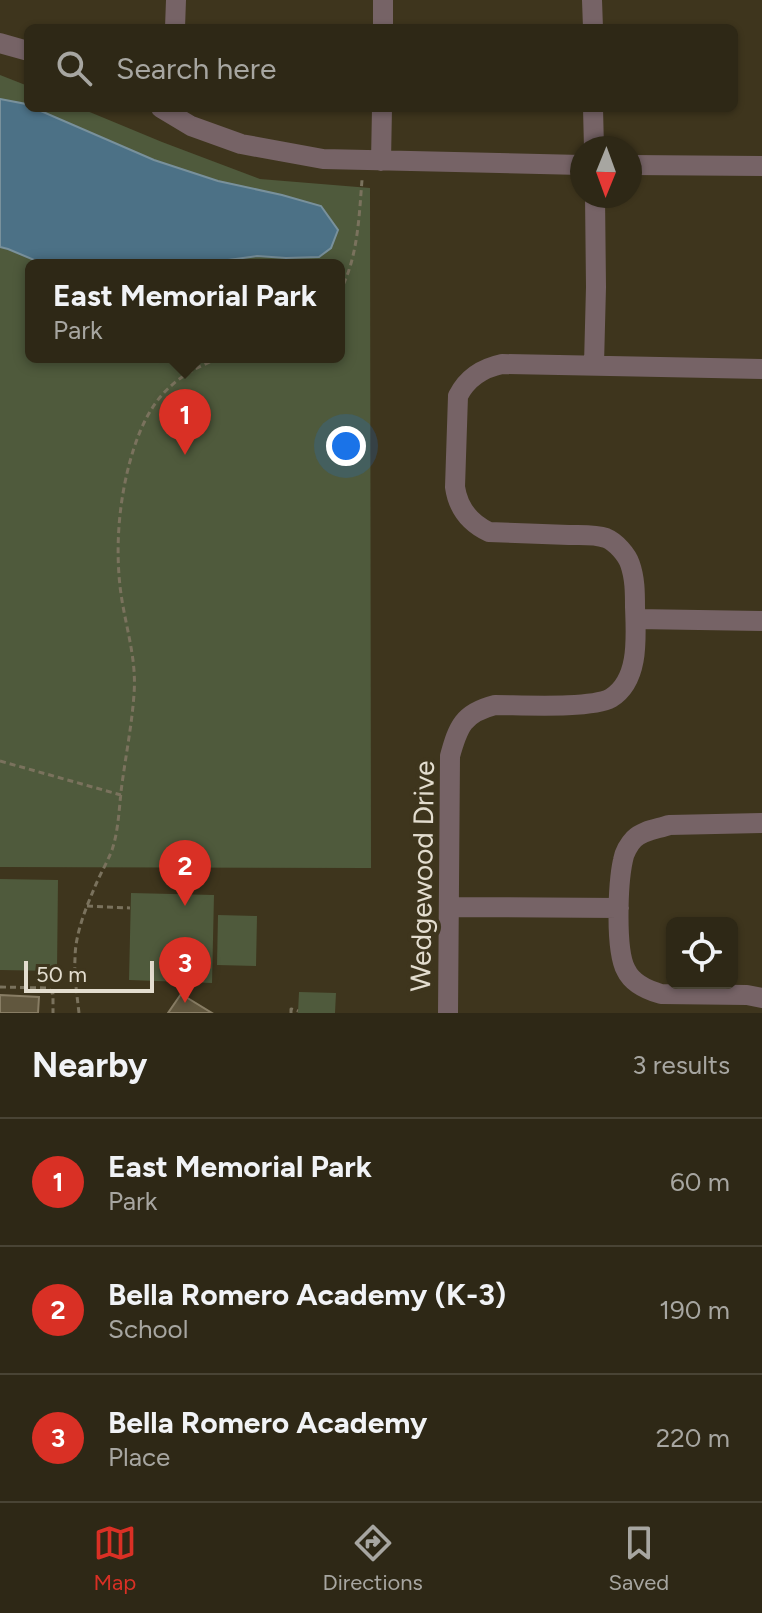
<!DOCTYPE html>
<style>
:root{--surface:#2e2816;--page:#3a3423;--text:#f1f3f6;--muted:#a7a6a1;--line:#494435;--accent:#d93025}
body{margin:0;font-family:Figtree,sans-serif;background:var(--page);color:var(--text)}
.controls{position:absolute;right:24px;bottom:24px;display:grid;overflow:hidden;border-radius:12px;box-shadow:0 2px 6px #0004}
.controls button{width:72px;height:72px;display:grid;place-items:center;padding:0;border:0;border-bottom:2px solid var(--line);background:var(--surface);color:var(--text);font:40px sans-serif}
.compass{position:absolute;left:570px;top:136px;width:72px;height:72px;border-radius:50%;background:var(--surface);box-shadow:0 2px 6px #0004;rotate:181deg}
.scale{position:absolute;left:24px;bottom:20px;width:130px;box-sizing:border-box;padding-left:8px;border:4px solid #e3ddcf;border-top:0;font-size:22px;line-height:28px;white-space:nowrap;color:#e3ddcf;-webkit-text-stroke:6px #3e351d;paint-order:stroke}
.you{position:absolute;left:346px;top:446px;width:28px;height:28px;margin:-20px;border:6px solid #fff;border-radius:50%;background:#1a73e8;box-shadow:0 0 0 12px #1a73e833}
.badge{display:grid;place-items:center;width:52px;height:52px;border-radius:50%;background:var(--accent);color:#fff;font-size:26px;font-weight:700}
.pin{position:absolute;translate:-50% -66px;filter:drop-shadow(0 2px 4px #0008)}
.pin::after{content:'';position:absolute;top:42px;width:28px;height:24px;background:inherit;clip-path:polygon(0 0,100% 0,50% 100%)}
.popup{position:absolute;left:25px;top:259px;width:320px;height:104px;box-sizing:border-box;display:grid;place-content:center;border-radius:12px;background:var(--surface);filter:drop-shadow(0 2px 6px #0005);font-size:26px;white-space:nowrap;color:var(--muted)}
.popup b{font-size:30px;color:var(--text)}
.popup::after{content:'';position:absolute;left:50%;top:100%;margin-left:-16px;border:16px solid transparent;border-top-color:var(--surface)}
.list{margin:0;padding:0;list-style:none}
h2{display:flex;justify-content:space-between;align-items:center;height:104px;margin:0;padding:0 32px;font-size:34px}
h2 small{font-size:26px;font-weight:400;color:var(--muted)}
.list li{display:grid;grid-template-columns:52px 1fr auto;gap:24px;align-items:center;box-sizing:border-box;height:128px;padding:0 32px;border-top:2px solid var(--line)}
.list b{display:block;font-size:30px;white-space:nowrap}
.list p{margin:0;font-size:26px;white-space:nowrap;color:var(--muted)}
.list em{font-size:26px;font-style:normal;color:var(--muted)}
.icon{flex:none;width:44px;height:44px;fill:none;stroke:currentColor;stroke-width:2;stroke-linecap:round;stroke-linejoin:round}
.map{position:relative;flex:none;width:762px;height:1013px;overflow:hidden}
.search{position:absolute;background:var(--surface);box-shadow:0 2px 6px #0004;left:24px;right:24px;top:24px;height:88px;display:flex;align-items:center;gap:20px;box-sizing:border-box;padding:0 28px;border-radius:12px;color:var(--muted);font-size:30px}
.sheet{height:488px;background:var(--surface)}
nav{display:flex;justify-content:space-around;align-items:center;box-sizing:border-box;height:112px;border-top:2px solid var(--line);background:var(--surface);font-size:22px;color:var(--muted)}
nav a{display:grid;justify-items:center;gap:4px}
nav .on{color:var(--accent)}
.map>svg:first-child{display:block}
</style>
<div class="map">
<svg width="762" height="1013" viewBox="0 0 762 1013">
<rect width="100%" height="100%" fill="#3e351d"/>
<path fill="#4f5a3c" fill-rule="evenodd" d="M0,75L28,86V108H80L162,142L260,179L370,188L371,868L0,867ZM31,265H339V357H31Z
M0,879L58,880L57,971L0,970Z
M131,893L214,895L212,983L129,980Z
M218,915L257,916L256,966L217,965Z
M299,992L336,993L335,1013H298Z"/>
<path fill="#4c7186" stroke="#79919c" stroke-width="2" d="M0,99L26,104L28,108H34L154,160L218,181L282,195L321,206L338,230L331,248L319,257L286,258L257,256L228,260H192L173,265H46L8,249L0,247Z"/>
<path fill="#61573e" stroke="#887d64" stroke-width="2" d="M181,994L212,1013H168Z
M0,995L39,997L38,1013H0Z"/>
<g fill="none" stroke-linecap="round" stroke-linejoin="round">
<path stroke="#7a725d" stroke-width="3" stroke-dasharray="6 4" stroke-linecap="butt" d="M339,293C358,259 359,217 362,180
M0,761L121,795
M87,906L130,908
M0,987L48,988L53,994V1013
M79,1013C77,995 74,976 75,959C75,935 85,910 94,889C99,876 107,863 112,850C119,829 119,806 122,784C126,754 132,724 134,694C137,656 124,623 120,586C115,541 120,491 134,448C150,399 174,374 223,357
M291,1013V1009L298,1011"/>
<path stroke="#766366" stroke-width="20" d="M592,0L593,28
M175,28L176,0
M383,28V0
M0,43L28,51
M161,108L191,126L241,144L323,159L582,165
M593,108L594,148
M381,161L382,108
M630,165L762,166
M594,364L596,287L595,196
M636,619L762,621
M762,823L669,825C658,829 643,830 634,839C629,844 624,853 623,860C618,883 615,950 626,970C632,983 647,990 661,994L747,995L762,998
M450,907L619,908
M448,1013L450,756C458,727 463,713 495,705C521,705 591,709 611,698C640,680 636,636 635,607C635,593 635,578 630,564C627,555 616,542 606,538C595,534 580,535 569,535C542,534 516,533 489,532C470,523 458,508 455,487L458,396C467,378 483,368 502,364L762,369"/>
</g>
<g text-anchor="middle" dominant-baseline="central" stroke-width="8" stroke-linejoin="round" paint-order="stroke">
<g font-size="28" fill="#e3ddcf" stroke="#3e351d">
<text transform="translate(422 876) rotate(-89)">Wedgewood Drive</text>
</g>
</g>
</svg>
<div class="controls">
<button><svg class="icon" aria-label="locate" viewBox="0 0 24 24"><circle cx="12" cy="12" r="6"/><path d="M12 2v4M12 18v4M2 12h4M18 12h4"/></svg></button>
</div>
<svg class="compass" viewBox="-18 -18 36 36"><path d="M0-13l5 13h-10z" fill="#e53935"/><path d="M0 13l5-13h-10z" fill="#a7a6a1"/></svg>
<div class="scale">50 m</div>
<div class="you"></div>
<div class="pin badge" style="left:185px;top:455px">1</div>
<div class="popup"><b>East Memorial Park</b>Park</div>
<div class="pin badge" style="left:185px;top:906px">2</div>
<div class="pin badge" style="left:185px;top:1003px">3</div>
<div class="search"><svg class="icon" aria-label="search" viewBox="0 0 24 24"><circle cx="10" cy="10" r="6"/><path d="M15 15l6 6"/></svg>Search here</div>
</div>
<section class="sheet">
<h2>Nearby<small>3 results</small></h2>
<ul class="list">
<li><span class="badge">1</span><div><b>East Memorial Park</b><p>Park</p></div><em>60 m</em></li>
<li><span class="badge">2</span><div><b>Bella Romero Academy (K-3)</b><p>School</p></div><em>190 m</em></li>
<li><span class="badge">3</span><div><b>Bella Romero Academy</b><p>Place</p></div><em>220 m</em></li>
</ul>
</section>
<nav>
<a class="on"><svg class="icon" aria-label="map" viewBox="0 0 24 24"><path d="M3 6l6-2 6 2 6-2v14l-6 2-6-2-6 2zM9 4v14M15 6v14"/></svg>Map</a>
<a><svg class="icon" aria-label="directions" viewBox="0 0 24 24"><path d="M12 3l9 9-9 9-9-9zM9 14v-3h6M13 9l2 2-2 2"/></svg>Directions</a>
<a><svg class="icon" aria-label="saved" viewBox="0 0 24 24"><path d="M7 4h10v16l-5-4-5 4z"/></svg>Saved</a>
</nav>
